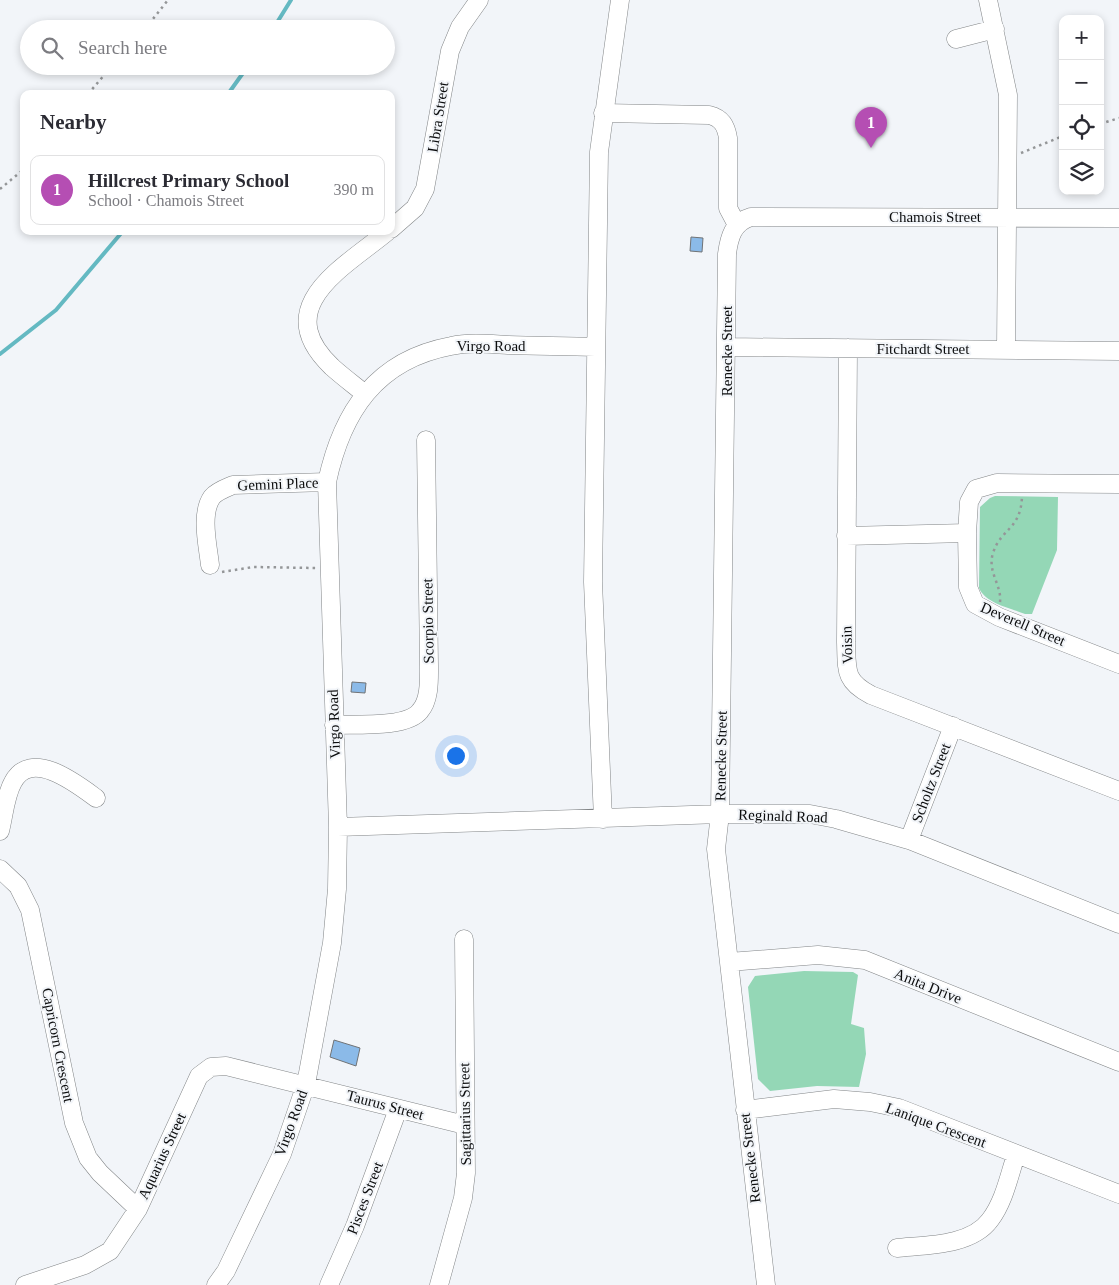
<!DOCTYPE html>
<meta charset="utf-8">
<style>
:root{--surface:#fff;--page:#f2f2f3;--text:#2b2b33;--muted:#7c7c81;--line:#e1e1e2;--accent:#b54eb3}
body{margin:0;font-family:"Times New Roman",serif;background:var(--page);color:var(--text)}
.controls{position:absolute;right:15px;top:15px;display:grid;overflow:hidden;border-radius:10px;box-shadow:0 2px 8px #0003}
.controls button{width:45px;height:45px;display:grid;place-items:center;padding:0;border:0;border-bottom:1px solid var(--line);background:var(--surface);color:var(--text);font:25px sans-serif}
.you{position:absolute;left:455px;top:755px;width:18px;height:18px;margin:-12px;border:4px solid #fff;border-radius:50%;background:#1a73e8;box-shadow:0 0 0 8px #1a73e833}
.badge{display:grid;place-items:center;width:32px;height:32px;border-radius:50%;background:var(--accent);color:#fff;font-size:16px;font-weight:700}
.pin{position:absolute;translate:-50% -41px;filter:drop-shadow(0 1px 2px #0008)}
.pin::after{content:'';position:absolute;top:26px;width:18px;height:15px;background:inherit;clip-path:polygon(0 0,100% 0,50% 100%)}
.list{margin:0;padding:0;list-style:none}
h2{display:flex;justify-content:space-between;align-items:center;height:65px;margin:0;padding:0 20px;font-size:21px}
h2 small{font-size:16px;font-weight:400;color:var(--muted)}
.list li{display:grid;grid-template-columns:32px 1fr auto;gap:15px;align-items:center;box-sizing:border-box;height:70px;margin:0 10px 10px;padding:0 10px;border:1px solid var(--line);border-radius:10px}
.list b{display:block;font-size:19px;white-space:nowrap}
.list p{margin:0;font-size:16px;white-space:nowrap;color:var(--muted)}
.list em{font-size:16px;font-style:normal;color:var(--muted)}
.icon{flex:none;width:28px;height:28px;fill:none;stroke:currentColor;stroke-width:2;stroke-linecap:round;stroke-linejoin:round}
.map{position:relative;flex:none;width:1119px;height:1285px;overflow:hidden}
.search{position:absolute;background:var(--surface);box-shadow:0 2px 8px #0003;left:20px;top:20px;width:375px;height:55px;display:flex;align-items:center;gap:12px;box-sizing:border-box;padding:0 18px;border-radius:28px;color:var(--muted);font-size:19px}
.panel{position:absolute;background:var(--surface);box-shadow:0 2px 8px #0003;left:20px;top:90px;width:375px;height:145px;border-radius:10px}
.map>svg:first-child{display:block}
</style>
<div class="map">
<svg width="1119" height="1285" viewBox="0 0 1119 1285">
<rect width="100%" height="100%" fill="#f2f5f9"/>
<path fill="#94d7b6" d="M995,496L1058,497L1057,550L1032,614H1025C1011,608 986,604 979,588L980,507L990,498Z
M804,971L853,972L858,975L851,1024L864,1028L866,1054L859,1087L817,1086L770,1091L758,1079L748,987L755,976Z"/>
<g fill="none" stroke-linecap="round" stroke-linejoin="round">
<path stroke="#64b9c2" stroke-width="4" d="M273,29L291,0
M228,94L248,66
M0,354L56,310L123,231"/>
</g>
<path fill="#8bbae8" stroke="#707376" d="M691,237L703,238L702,252L690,251Z
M352,682L366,683L365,693L351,692Z
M334,1040L360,1048L356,1066L330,1057Z"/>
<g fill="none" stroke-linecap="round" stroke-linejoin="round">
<defs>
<path id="minor" d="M988,0L1008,95L1006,350
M956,39L995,29
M603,113L709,115C722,118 726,126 728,138V208L737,225
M391,229L415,208L425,189L450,51L460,27L479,0
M727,347L1119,351
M848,348L846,642C847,670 844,681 871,695L1119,791
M365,394C354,385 342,376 332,367C268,306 345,267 388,231
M1119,484L997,483L976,489L969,502L967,533L968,587L975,604L999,617L1119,664
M846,536L967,533
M210,565C208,546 200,514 212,497C217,491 226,488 233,485L327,482
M334,725C356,724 407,728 420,711C430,700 429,679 429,666L426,440
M603,819L593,582L599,152L620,0
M338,827L720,814H810L836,819L909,840L1119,924
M0,831C4,816 5,796 13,782C31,748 77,784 96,798
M909,840L953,726
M0,869L18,886L30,910L74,1123L88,1158L100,1173L138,1209
M729,962L818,955L865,960L1119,1062
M745,1110L834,1099L870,1102L899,1108L1119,1194
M897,1248C926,1245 971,1246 990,1220C1004,1202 1009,1176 1016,1155
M25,1285L85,1265L110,1251L138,1209L199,1076L211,1067L226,1066L465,1125
M216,1285L226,1271L282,1154L306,1084L332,943L337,889L338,827L327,482C342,412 376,360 451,346C470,342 489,344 508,345C537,346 566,346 595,347
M329,1285L355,1226L398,1109
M439,1285L463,1198L466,1173L464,939
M766,1285L716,849L720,814L727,254C729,238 733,222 751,217L1119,218"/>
</defs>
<use href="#minor" stroke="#828587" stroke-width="19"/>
<path stroke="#949698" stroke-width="2.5" stroke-dasharray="2.5 4" stroke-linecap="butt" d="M145,29L168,0
M88,94L112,66
M1100,124L1119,118
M1021,153L1063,136
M0,189L24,169
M222,572L253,567L316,568
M1000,602C1002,585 987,572 993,553C1001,528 1021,530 1022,496"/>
<use href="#minor" stroke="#fff" stroke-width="18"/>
</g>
<g text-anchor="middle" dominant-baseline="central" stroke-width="4" stroke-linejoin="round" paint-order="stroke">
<g font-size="15" fill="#0c0d0e" stroke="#f2f5f9">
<text transform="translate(438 117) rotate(-81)">Libra Street</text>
<text x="935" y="217">Chamois Street</text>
<text x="491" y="346">Virgo Road</text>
<text x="923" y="349">Fitchardt Street</text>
<text transform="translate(727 351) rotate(-90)">Renecke Street</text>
<text transform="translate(278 484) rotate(-2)">Gemini Place</text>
<text transform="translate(428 621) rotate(-91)">Scorpio Street</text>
<text transform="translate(1023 624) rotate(23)">Deverell Street</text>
<text transform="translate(847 645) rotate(-92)">Voisin</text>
<text transform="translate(334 724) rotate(-92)">Virgo Road</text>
<text transform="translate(721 756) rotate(-89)">Renecke Street</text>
<text transform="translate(931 783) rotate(-69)">Scholtz Street</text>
<text transform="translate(783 816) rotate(2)">Reginald Road</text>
<text transform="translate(928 986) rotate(22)">Anita Drive</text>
<text transform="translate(58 1045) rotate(79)">Capricorn Crescent</text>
<text transform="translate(385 1105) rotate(15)">Taurus Street</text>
<text transform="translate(465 1114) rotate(-91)">Sagittarius Street</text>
<text transform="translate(291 1123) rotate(-70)">Virgo Road</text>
<text transform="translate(936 1125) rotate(20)">Lanique Crescent</text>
<text transform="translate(162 1156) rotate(-65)">Aquarius Street</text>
<text transform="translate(750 1158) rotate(-97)">Renecke Street</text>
<text transform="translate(365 1198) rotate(-69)">Pisces Street</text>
</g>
</g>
</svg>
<div class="controls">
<button>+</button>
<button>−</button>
<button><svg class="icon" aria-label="locate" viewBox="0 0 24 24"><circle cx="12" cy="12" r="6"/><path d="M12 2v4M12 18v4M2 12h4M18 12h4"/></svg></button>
<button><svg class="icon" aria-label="layers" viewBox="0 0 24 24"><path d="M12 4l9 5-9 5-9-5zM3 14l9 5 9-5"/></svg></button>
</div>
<div class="you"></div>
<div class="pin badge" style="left:871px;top:148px">1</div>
<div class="search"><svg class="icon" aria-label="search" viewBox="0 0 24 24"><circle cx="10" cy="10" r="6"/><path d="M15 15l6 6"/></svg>Search here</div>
<section class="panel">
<h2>Nearby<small></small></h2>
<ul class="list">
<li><span class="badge">1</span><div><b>Hillcrest Primary School</b><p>School · Chamois Street</p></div><em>390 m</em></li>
</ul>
</section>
</div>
